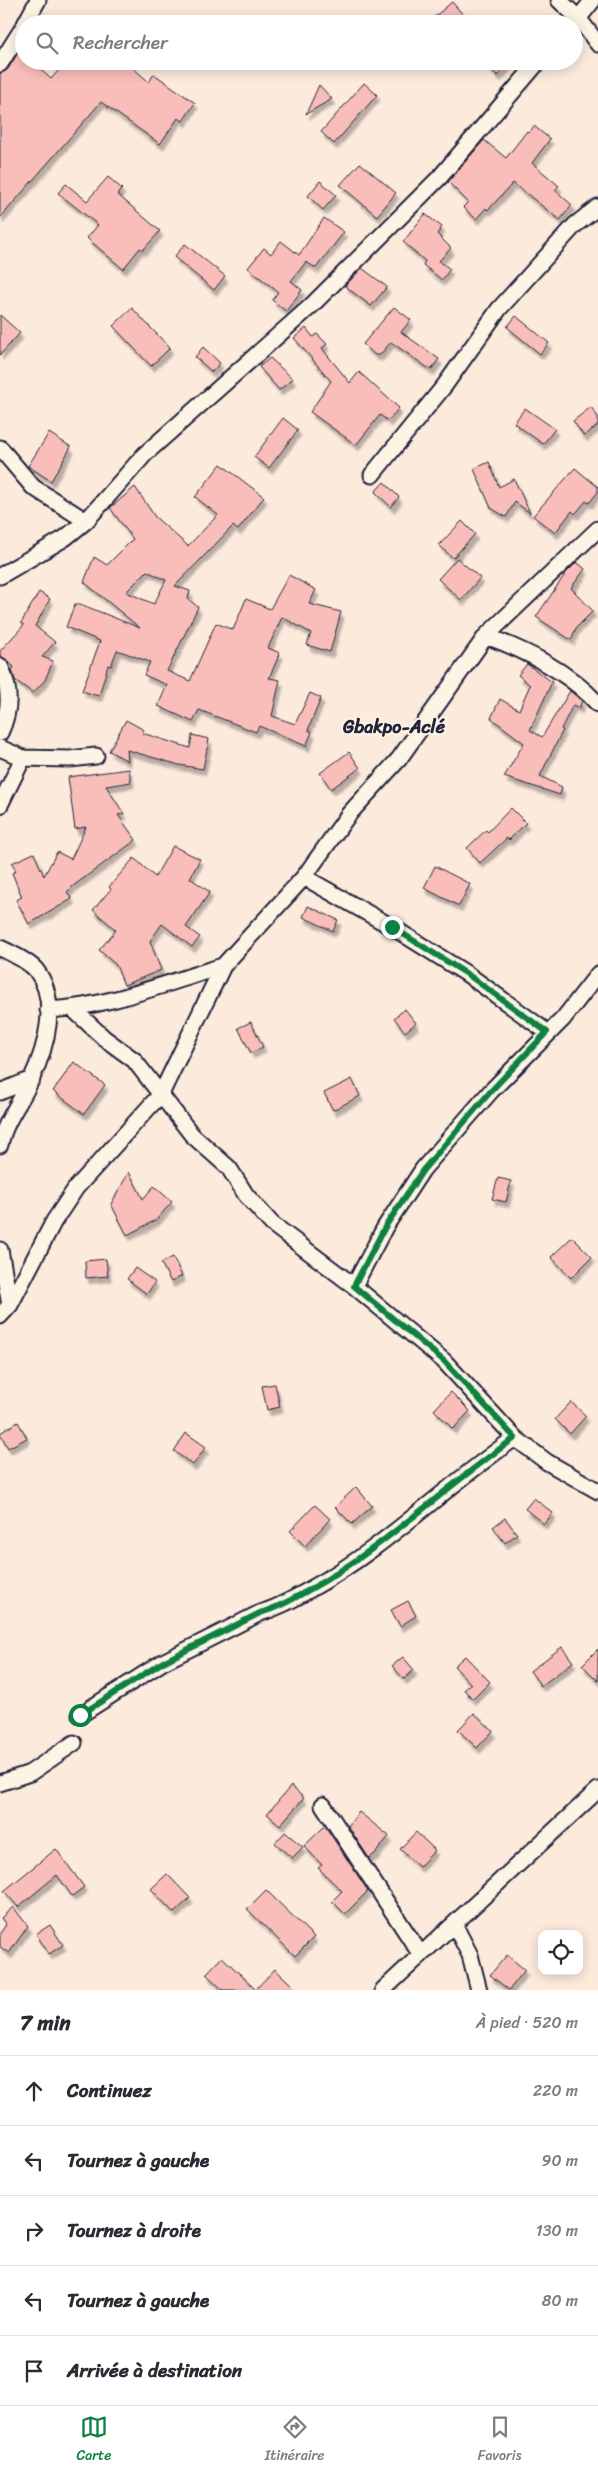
<!DOCTYPE html>
<html lang="fr">
<meta charset="utf-8">
<style>
:root{--surface:#fff;--page:#f7f7f7;--text:#2b2b33;--muted:#7c7c81;--line:#e1e1e2;--accent:#0b8043}
body{margin:0;font-family:Sriracha,sans-serif;background:var(--page);color:var(--text)}
.controls{position:absolute;right:15px;bottom:15px;display:grid;overflow:hidden;border-radius:10px;box-shadow:0 2px 12px #0003}
.controls button{width:45px;height:45px;display:grid;place-items:center;padding:0;border:0;border-bottom:1px solid var(--line);background:var(--surface);color:var(--text);font:25px sans-serif}
.stop{position:absolute;width:15px;height:15px;margin:-11px;border:4px solid #0b8043;border-radius:50%;background:#fff}
.stop.end{background:#0b8043;border-color:#fff;box-shadow:0 1px 5px #0008}
.list{margin:0;padding:0;list-style:none}
h2{display:flex;justify-content:space-between;align-items:center;height:65px;margin:0;padding:0 20px;font-size:21px}
h2 small{font-size:16px;font-weight:400;color:var(--muted)}
.list li{display:grid;grid-template-columns:32px 1fr auto;gap:15px;align-items:center;box-sizing:border-box;height:70px;padding:0 20px;border-top:1px solid var(--line)}
.list b{display:block;font-size:19px;white-space:nowrap}
.list em{font-size:16px;font-style:normal;color:var(--muted)}
.icon{flex:none;width:28px;height:28px;fill:none;stroke:currentColor;stroke-width:2;stroke-linecap:round;stroke-linejoin:round}
.map{position:relative;flex:none;width:598px;height:1990px;overflow:hidden}
.search{position:absolute;background:var(--surface);box-shadow:0 2px 12px #0003;left:15px;right:15px;top:15px;height:55px;display:flex;align-items:center;gap:12px;box-sizing:border-box;padding:0 18px;border-radius:28px;color:var(--muted);font-size:19px}
.sheet{height:415px;background:var(--surface)}
nav{display:flex;justify-content:space-around;align-items:center;box-sizing:border-box;height:70px;border-top:1px solid var(--line);background:var(--surface);font-size:14px;color:var(--muted)}
nav a{display:grid;justify-items:center;gap:2px}
nav .on{color:var(--accent)}
.map>svg:first-child{display:block}
</style>
<div class="map">
<svg width="598" height="1990" viewBox="0 0 598 1990">
<defs>
<filter id="shadow"><feDropShadow dx="3" dy="5.5" stdDeviation="1" flood-color="#0004"/></filter>
</defs>
<rect width="100%" height="100%" fill="#fceadc"/>
<filter id="ink" filterUnits="userSpaceOnUse"><feTurbulence type="fractalNoise" baseFrequency=".02" numOctaves="2"/><feDisplacementMap in="SourceGraphic" scale="10" xChannelSelector="R" yChannelSelector="G"/><feConvolveMatrix kernelMatrix="1 2 1 2 8 2 1 2 1" color-interpolation-filters="sRGB"/></filter>
<g filter="url(#ink)">
<path fill="#fabeba" stroke="#22223b" fill-rule="evenodd" filter="url(#shadow)" d="M452,2L471,24H426Z
M19,51L24,55V61H31L51,79L67,61H125L149,82L154,74L195,103L183,121L178,118L160,144L101,102L0,218V73L8,69Z
M482,61H512L498,76Z
M364,83L377,95L334,144L321,132Z
M319,85L332,99L306,114Z
M534,126L550,139L532,163L559,186L555,190L572,205L560,220L513,183L488,210L486,208L476,219L463,207L468,202L448,182L484,140L506,158L527,131L529,133Z
M360,163L396,193L377,216L340,185Z
M108,177L122,189L117,194L160,231L143,250L140,248L123,269L87,238L98,225L58,193L66,184L87,201Z
M320,181L336,195L323,210L308,196Z
M425,214L442,227L437,234L451,248L439,261L450,269L442,280L423,265L425,261L403,242Z
M324,218L344,232L316,268L306,262L291,281L302,290L286,311L272,300L278,292L248,268L264,248L271,254L281,241L299,255Z
M185,244L225,276L214,290L174,257Z
M362,268L387,287L371,306L345,286Z
M394,307L411,320L401,332L439,359L431,370L391,342L380,355H375L363,344Z
M132,308L170,348L151,366L113,326Z
M0,315L20,333L0,355Z
M516,316L549,343L540,354L507,327Z
M306,328L313,337L317,334L327,344L322,348L324,351L350,383L359,372L399,408L388,421L380,415L356,445L310,412L331,381L294,338Z
M203,347L220,363L212,372L195,357Z
M270,358L293,379L279,390L259,367Z
M591,407L598,417V425L584,436L573,421Z
M525,408L555,429L543,444L514,423Z
M283,418L298,430L269,468L254,457Z
M49,433L71,447L51,481L28,466Z
M489,462L499,487L514,479L530,513L515,502L506,517L491,508L474,469Z
M221,464L264,497L238,530L233,526L175,586L190,591L188,599L198,607L167,671L190,681L216,623L233,630L246,599L270,609L289,575L316,590L309,604L341,612L330,652L307,645L311,633L282,617L268,648L280,653L269,678L280,680L272,716L295,724L310,693L321,698L308,730L312,732L306,746L259,726L256,732L199,710L193,722L158,706L167,685L144,675L150,662L117,650L111,666L108,665L99,696L82,691L100,641L66,627L75,604H80L140,628L84,582L94,557L107,565L133,539L110,508L135,487L155,517L188,546L218,515L195,497ZM147,571L166,580L154,604L126,592Z
M575,468L598,487V492L589,503L586,501L575,514L572,511L555,533L533,516Z
M384,482L399,497L391,507L375,492Z
M462,521L475,534L453,558L439,545Z
M457,558L480,578L461,600L438,579Z
M577,562L585,569L571,588L593,611L576,628L571,640L536,617L566,573Z
M39,592L50,599L35,626L55,642L42,657L53,661L45,680L33,693L15,680L12,670L14,667L0,655V651L24,625L21,623Z
M527,664L552,682L530,730L542,737L570,691L582,701L579,708L573,705L561,729L563,730L540,776L562,787L560,795L504,777L524,743L491,718L500,699L519,710L530,685L518,675Z
M126,720L144,730L142,733L190,748L192,735L209,739L203,769L179,765L127,750L128,761L109,751Z
M349,752L360,768L331,789L320,773Z
M129,769L131,782L106,786L124,814L118,815L136,840L73,886L67,892L72,899L29,924L16,900L22,897L12,873L16,871L12,863L34,853L44,876L57,852L71,859L86,827L75,829L68,777Z
M511,808L526,823L509,840L507,838L480,863L467,848L486,830L488,832Z
M173,846L200,859L190,878L210,892L186,927L200,937L192,947L162,924L150,941L161,970L124,985L116,965L99,950L116,930L93,910L111,889L109,887L134,858L155,877Z
M435,866L470,884L459,906L424,888Z
M308,906L338,920L333,931L303,917Z
M405,1009L416,1023L405,1032L394,1018Z
M251,1022L263,1047L251,1053L238,1028Z
M74,1062L105,1085L84,1114L53,1091Z
M352,1079L360,1096L333,1110L324,1093Z
M129,1172L143,1199L154,1186L172,1202L156,1220L127,1235L111,1204Z
M498,1178L511,1181L506,1202L492,1199Z
M572,1237L592,1257L571,1278L551,1257Z
M173,1257L182,1276L171,1282L161,1263Z
M106,1259L108,1276L86,1278L85,1261Z
M135,1268L155,1282L147,1294L127,1279Z
M275,1384L280,1407L267,1410L262,1386Z
M451,1392L470,1411L453,1429L434,1410Z
M571,1402L586,1416L570,1434L555,1419Z
M18,1422L27,1438L8,1448L0,1433Z
M186,1433L206,1447L193,1465L174,1451Z
M356,1487L372,1506L352,1524L335,1507Z
M534,1498L553,1513L544,1524L525,1509Z
M315,1505L330,1519L305,1546L290,1531Z
M505,1518L517,1534L505,1543L493,1527Z
M408,1601L416,1616L400,1626L391,1610Z
M562,1647L573,1662L541,1686L530,1671Z
M598,1649V1681L582,1665Z
M465,1656L490,1682L473,1699L464,1690L471,1684L454,1666Z
M403,1657L414,1670L404,1679L392,1666Z
M474,1713L493,1731L477,1748L458,1730Z
M291,1786L304,1798L280,1825L267,1814Z
M359,1812L389,1836L375,1854L369,1858L348,1826Z
M325,1826L368,1891L345,1914L332,1901L342,1891L318,1868L322,1865L304,1846Z
M285,1832L303,1847L292,1858L275,1843Z
M416,1832L435,1850L419,1867L400,1849Z
M56,1849L84,1887L72,1896L57,1875L18,1907L4,1891Z
M167,1874L190,1898L174,1913L151,1889Z
M266,1890L314,1937L295,1956L247,1909Z
M13,1907L28,1926L9,1953L0,1947V1933L6,1925L1,1918Z
M50,1925L63,1945L49,1954L36,1934Z
M507,1955L525,1970L509,1990L490,1975Z
M222,1957L256,1989L275,1969L297,1990H223L206,1974Z"/>
<g fill="none" stroke-linecap="round" stroke-linejoin="round">
<defs>
<path id="minor" d="M559,0L579,19L598,44
M25,24L38,0
M574,24L593,0
M0,64L24,26
M0,448L33,487L86,521
M372,475L445,385L499,309L575,225L598,207
M0,576L65,538L86,521L145,454L311,306L440,177L539,61
M486,636C527,651 568,671 598,704
M0,666C11,689 11,709 0,733
M0,748L23,758L70,759L96,756
M0,805L23,758
M304,877L392,927L467,974L547,1032
M0,948C11,953 28,961 36,970C60,1001 46,1048 31,1080C21,1102 4,1122 0,1145
M73,1009L104,1038L134,1060L192,1135L229,1168L246,1195L272,1224L354,1286L444,1361L515,1438L547,1462L598,1491
M48,1010C108,1007 166,983 223,966
M0,1092L32,1079
M0,1250L10,1305
M354,1286L385,1227L423,1169L491,1091L563,1019L598,974
M0,1316L10,1305L54,1221L76,1188L161,1094L223,966L304,877L349,814L399,759L486,636L598,529
M80,1715L163,1662L260,1613C278,1608 293,1599 309,1590C385,1548 444,1487 515,1438
M0,1783L30,1773L74,1743
M323,1805L421,1955
M454,1924L470,1955L479,1990
M383,1990L598,1790"/>
</defs>
<use href="#minor" stroke="#22223b" stroke-width="19"/>
<use href="#minor" stroke="#fcf5e5" stroke-width="15"/>
</g>
</g>
<g fill="none" stroke-linecap="round" stroke-linejoin="round" filter="url(#ink)">
<path stroke="#0b8043" stroke-width="6" d="M80,1715L163,1662L260,1613C278,1608 293,1599 309,1590C384,1548 444,1487 515,1438L444,1361L354,1286L385,1227L423,1170L491,1091L547,1032L467,974L392,927"/>
</g>
<g text-anchor="middle" dominant-baseline="central" stroke-width="4" stroke-linejoin="round" paint-order="stroke">
<g font-size="18" font-weight="bold" fill="#22223b" stroke="#fcf5e5">
<text x="394" y="727">Gbakpo-Aclé</text>
</g>
</g>
</svg>
<div class="controls">
<button><svg class="icon" aria-label="locate" viewBox="0 0 24 24"><circle cx="12" cy="12" r="6"/><path d="M12 2v4M12 18v4M2 12h4M18 12h4"/></svg></button>
</div>
<div class="stop" style="left:80px;top:1715px"></div>
<div class="stop end" style="left:392px;top:927px"></div>
<div class="search"><svg class="icon" aria-label="search" viewBox="0 0 24 24"><circle cx="10" cy="10" r="6"/><path d="M15 15l6 6"/></svg>Rechercher</div>
</div>
<section class="sheet">
<h2>7 min<small>À pied · 520 m</small></h2>
<ul class="list">
<li><svg class="icon" aria-label="ahead" viewBox="0 0 24 24"><path d="M12 20V5M6 11l6-6 6 6"/></svg><div><b>Continuez</b></div><em>220 m</em></li>
<li><svg class="icon" aria-label="left" viewBox="0 0 24 24"><path d="M17 20v-9H6M10 6l-5 5 5 5"/></svg><div><b>Tournez à gauche</b></div><em>90 m</em></li>
<li><svg class="icon" aria-label="right" viewBox="0 0 24 24"><path d="M7 20v-9h11M14 6l5 5-5 5"/></svg><div><b>Tournez à droite</b></div><em>130 m</em></li>
<li><svg class="icon" aria-label="left" viewBox="0 0 24 24"><path d="M17 20v-9H6M10 6l-5 5 5 5"/></svg><div><b>Tournez à gauche</b></div><em>80 m</em></li>
<li><svg class="icon" aria-label="arrive" viewBox="0 0 24 24"><path d="M6 21V4h12l-3 4 3 4H6"/></svg><div><b>Arrivée à destination</b></div></li>
</ul>
</section>
<nav>
<a class="on"><svg class="icon" aria-label="map" viewBox="0 0 24 24"><path d="M3 6l6-2 6 2 6-2v14l-6 2-6-2-6 2zM9 4v14M15 6v14"/></svg>Carte</a>
<a><svg class="icon" aria-label="directions" viewBox="0 0 24 24"><path d="M12 3l9 9-9 9-9-9zM9 14v-3h6M13 9l2 2-2 2"/></svg>Itinéraire</a>
<a><svg class="icon" aria-label="saved" viewBox="0 0 24 24"><path d="M7 4h10v16l-5-4-5 4z"/></svg>Favoris</a>
</nav>
